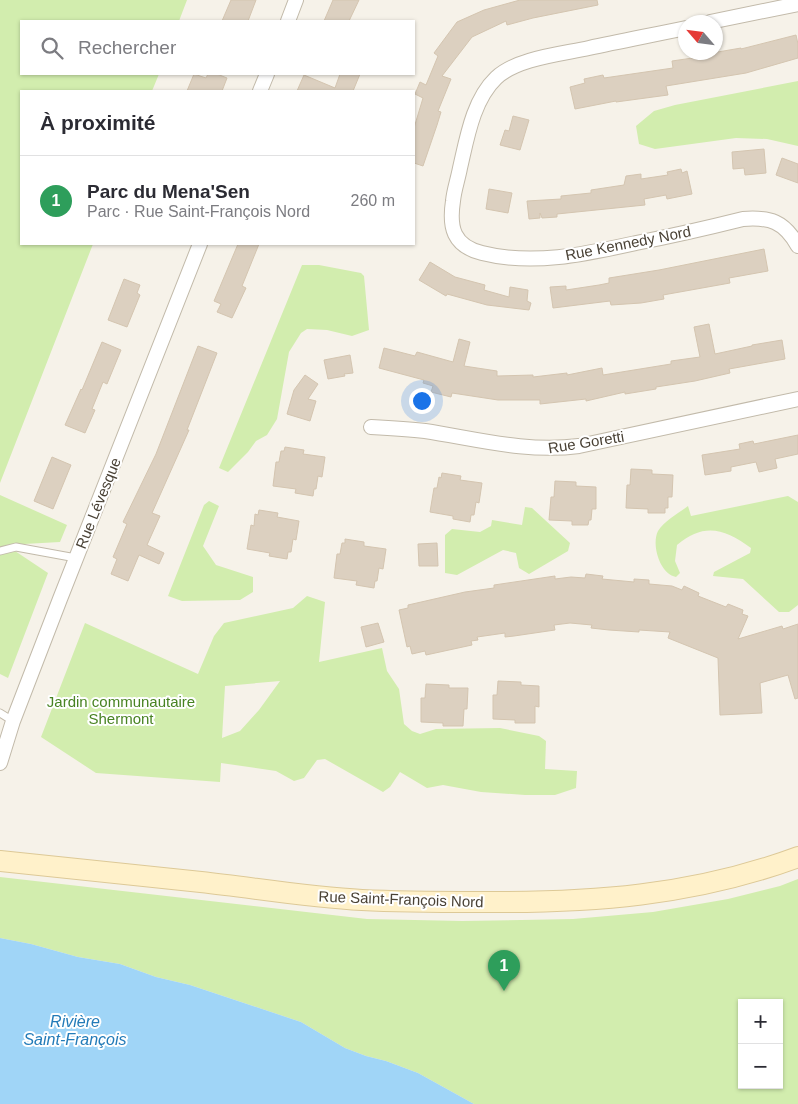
<!DOCTYPE html>
<html lang="fr">
<meta charset="utf-8">
<style>
:root{--surface:#fff;--page:#f7f7f7;--text:#2b2b33;--muted:#7c7c81;--line:#e1e1e2;--accent:#db2777}
body{margin:0;font-family:Helvetica,sans-serif;background:var(--page);color:var(--text)}
.controls{position:absolute;right:15px;bottom:15px;display:grid;overflow:hidden;border-radius:0px;box-shadow:0 1px 4px #0004}
.controls button{width:45px;height:45px;display:grid;place-items:center;padding:0;border:0;border-bottom:1px solid var(--line);background:var(--surface);color:var(--text);font:25px sans-serif}
.compass{position:absolute;left:678px;top:15px;width:45px;height:45px;border-radius:50%;background:var(--surface);box-shadow:0 1px 4px #0004;rotate:298deg}
.you{position:absolute;left:421px;top:400px;width:18px;height:18px;margin:-12px;border:4px solid #fff;border-radius:50%;background:#1a73e8;box-shadow:0 0 0 8px #1a73e833}
.badge{display:grid;place-items:center;width:32px;height:32px;border-radius:50%;background:var(--accent);color:#fff;font-size:16px;font-weight:700}
.pin{position:absolute;translate:-50% -41px;filter:drop-shadow(0 1px 2px #0008)}
.pin::after{content:'';position:absolute;top:26px;width:18px;height:15px;background:inherit;clip-path:polygon(0 0,100% 0,50% 100%)}
.list{margin:0;padding:0;list-style:none}
h2{display:flex;justify-content:space-between;align-items:center;height:65px;margin:0;padding:0 20px;font-size:21px}
h2 small{font-size:16px;font-weight:400;color:var(--muted)}
.list li{display:grid;grid-template-columns:32px 1fr auto;gap:15px;align-items:center;box-sizing:border-box;height:90px;padding:0 20px;border-top:1px solid var(--line)}
.list b{display:block;font-size:19px;white-space:nowrap}
.list p{margin:0;font-size:16px;white-space:nowrap;color:var(--muted)}
.list em{font-size:16px;font-style:normal;color:var(--muted)}
.icon{flex:none;width:28px;height:28px;fill:none;stroke:currentColor;stroke-width:2;stroke-linecap:round;stroke-linejoin:round}
.map{position:relative;flex:none;width:798px;height:1104px;overflow:hidden}
.search{position:absolute;background:var(--surface);box-shadow:0 1px 4px #0004;left:20px;top:20px;width:395px;height:55px;display:flex;align-items:center;gap:12px;box-sizing:border-box;padding:0 18px;border-radius:0px;color:var(--muted);font-size:19px}
.panel{position:absolute;background:var(--surface);box-shadow:0 1px 4px #0004;left:20px;top:90px;width:395px;height:155px;border-radius:0px}
.map>svg:first-child{display:block}
</style>
<div class="map">
<svg width="798" height="1104" viewBox="0 0 798 1104">
<rect width="100%" height="100%" fill="#f6f2e9"/>
<path fill="#d2edae" fill-rule="evenodd" d="M0,0H187L179,21H21V74H159L152,91H21V244H93L0,483Z
M798,81V146L767,139L736,138L655,149L639,144L636,126L654,111L675,105Z
M302,265H319L361,273L364,276L369,330L352,336L327,330L307,329L301,333L289,352L277,419L267,435L256,441L248,452L228,472L219,468Z
M0,495L67,525L60,542L6,545L48,573L8,678L0,674Z
M788,496L798,502V605L789,612H779L743,579L713,576L714,572L750,553L751,548C725,529 704,522 677,545L675,561L680,573L676,577C660,574 651,545 658,531C664,521 679,513 688,506L691,516Z
M209,501L219,506L203,546L216,565L253,577V592L240,600L182,601L168,596L204,505Z
M525,507L532,508L570,543L568,551L529,574L519,568L516,553L503,550L457,575L445,573V535L452,529L480,532L491,526L492,520L522,525Z
M307,596L325,602L319,662L382,648L387,671L399,689L404,724L412,731L420,734L436,729L500,728L539,736L546,741L545,769L577,771L576,788L555,795H525L481,792L443,785L427,788L400,772L390,787L383,792L325,759L317,760L304,778L294,781L276,771L221,763L220,782L96,773L41,737L85,623L198,674L214,636L224,623L293,608ZM280,681L259,710L240,731L222,738L225,686Z
M0,877L367,919L462,921L573,919L653,912L728,899L780,886L798,879V1104H474L418,1073L386,1061L366,1056L345,1048L301,1022L190,985L156,977L120,964L78,957L31,944L0,938ZM742,1003H779V1085H742Z"/>
<path fill="#a0d5f7" d="M0,938L31,944L78,957L120,964L156,977L190,985L301,1022L345,1048L366,1056L386,1061L418,1073L474,1104H0Z"/>
<path fill="#dcd0c0" stroke="#d4c5b0" d="M231,0H256L248,21H222Z
M333,0H359L349,21H324Z
M520,0H597L598,5L533,18L507,25L506,21L472,37L442,76L451,79L438,111L441,112L437,125L423,166L414,163V128L423,98L415,94L420,82L426,85L438,56L434,53L457,22L484,10Z
M796,35L798,44V58L746,73L666,86L668,95L616,102V101L575,109L570,87L585,83L584,79L603,75L604,78L673,68L672,61L713,55L712,53L741,48V49Z
M194,74L206,78L208,74H217L227,78L222,91H187Z
M340,74H360L353,91H297L304,75L335,88Z
M513,116L529,120L520,150L500,145L505,130L509,131Z
M764,149L766,173L745,175L744,168L733,169L732,152Z
M782,158L798,164V183L776,175Z
M681,169L682,173L687,171L692,194L667,199L666,195L644,199L645,205L557,214V217L542,218L540,213V218L529,219L527,201L561,199V196L591,193V190L624,185L626,176L641,174V179L668,175L667,172Z
M489,189L512,193L508,213L486,209Z
M238,244H259L242,286L246,288L232,318L217,312L221,304L214,301Z
M764,249L768,271L729,278L730,283L663,295L664,299L641,303L611,305L610,301L553,308L550,287L566,286V290L599,285L609,283V278L659,270Z
M430,262L455,277L485,285L484,290L509,297L510,287L528,290L527,301L531,303L529,310L487,305L447,294L446,296L419,280Z
M124,279L140,285L137,293L140,295L127,327L108,320Z
M709,324L715,354L752,346V345L782,340L785,359L729,369L730,373L695,381L656,387V389L625,394V392L586,401V399L540,404V400H498L452,393L451,397L431,392L433,386L423,383L424,380L379,368L384,348L415,356L417,352L453,362L459,339L470,342L464,366L497,371V376L533,375V377L567,373V375L602,368L603,375L671,364V361L700,357L694,327Z
M102,342L121,350L107,384L103,382L92,409L95,410L85,433L65,425L81,389L82,390Z
M198,346L217,353L187,430H189L152,513L160,516L147,545L164,553L159,564L139,555L128,581L111,574L117,559L113,557L127,524L123,522L156,454Z
M350,355L353,373L344,374L345,376L328,379L324,360Z
M305,375L318,384L308,399L316,401L310,421L287,414L294,390Z
M798,435V454L775,459L777,468L759,472L756,462L731,467V471L705,475L702,455L740,449L739,444L753,441L754,444Z
M285,447L304,450L303,454L325,457L322,477L318,476L316,489H314L313,496L295,493L296,489L273,486L276,462H279L281,451H284Z
M52,457L71,465L53,509L34,501Z
M631,469L652,470V474L673,475L672,497H668V508H665V513H648V509L626,508L627,485H630Z
M442,473L461,476L460,480L482,483L479,503L476,502L474,515H471L470,522L453,519V516L430,512L434,488H437L439,477L441,478Z
M555,481L576,482V486L596,487V509H592L591,520H589L588,525H572V521L549,520L551,497H554Z
M259,510L278,513L277,517L299,521L296,540L293,539L291,552H288L287,559L269,556L270,553L247,549L251,525L254,526L255,514L258,515Z
M345,539L364,542V546L386,549L383,569L379,568L377,581H375L374,588L356,585L357,581L334,578L337,554H340L342,543H345Z
M437,543L438,566H419L418,544Z
M586,574L603,576L602,579L634,582V579L649,580V584L672,586L682,590L684,586L699,593L698,596L726,607L728,604L743,610L742,614L748,616L738,639L782,626L783,629L798,624V698L795,699L788,675L760,683L762,713L720,715L718,658L668,638L670,632L639,630V632L609,630L591,628L592,625L570,623L554,625L555,630L514,636L505,637V633L477,637L478,640L471,641L472,645L426,655L425,651L412,654L410,646L407,647L399,610L408,608V605L465,592L494,588V585L555,576V579L571,577L585,578Z
M378,623L384,642L366,647L361,627Z
M498,681L521,682V685L539,686V707L535,706V723H515V720L493,719V695H497Z
M426,684L449,685V688H468L467,709H464L463,726H443V723L421,722V698H425Z"/>
<g fill="none" stroke-linecap="round" stroke-linejoin="round">
<defs>
<path id="lane" d="M0,551L16,547L76,558
M0,713L13,721"/>
<path id="street" d="M288,21L296,0
M710,22L798,4
M686,28C653,35 621,41 589,48C562,54 517,58 496,78C473,100 467,138 460,168C458,179 454,190 453,201C449,227 453,246 482,253C533,266 586,254 636,243C672,236 707,228 743,219C770,217 784,221 798,246
M260,91L267,74
M371,427C389,428 407,429 425,431C477,439 527,453 579,446L798,399
M0,763L13,721L60,599L200,244"/>
<path id="secondary" d="M0,861C67,868 134,875 201,882C255,888 308,897 362,900C401,902 440,902 479,902C590,903 693,896 798,857"/>
</defs>
<use href="#lane" stroke="#c2baaa" stroke-width="9"/>
<use href="#street" stroke="#c2baaa" stroke-width="16"/>
<use href="#secondary" stroke="#ddc997" stroke-width="22"/>
<use href="#lane" stroke="#fff" stroke-width="7"/>
<use href="#street" stroke="#fff" stroke-width="14"/>
<use href="#secondary" stroke="#fff1ca" stroke-width="20"/>
</g>
<g text-anchor="middle" dominant-baseline="central" stroke-width="4" stroke-linejoin="round" paint-order="stroke">
<g font-size="15" fill="#4a4236" stroke="#fff">
<text transform="translate(628 243) rotate(-11)">Rue Kennedy Nord</text>
<text transform="translate(586 442) rotate(-9)">Rue Goretti</text>
<text transform="translate(98 503) rotate(-68)">Rue Lévesque</text>
<text transform="translate(401 899) rotate(2)">Rue Saint-François Nord</text>
</g>
<g font-size="15" fill="#488323" stroke="#fff">
<text x="121" y="701">Jardin communautaire<tspan x="121" dy="17">Shermont</tspan></text>
</g>
<g font-size="16" font-style="italic" fill="#237bb8" stroke="#fff">
<text x="75" y="1021">Rivière<tspan x="75" dy="18">Saint-François</tspan></text>
</g>
</g>
</svg>
<div class="controls">
<button>+</button>
<button>−</button>
</div>
<svg class="compass" viewBox="-18 -18 36 36"><path d="M0-13l5 13h-10z" fill="#e53935"/><path d="M0 13l5-13h-10z" fill="#7c7c81"/></svg>
<div class="you"></div>
<div class="pin badge" style="left:504px;top:991px;background:#2e9e5b">1</div>
<div class="search"><svg class="icon" aria-label="search" viewBox="0 0 24 24"><circle cx="10" cy="10" r="6"/><path d="M15 15l6 6"/></svg>Rechercher</div>
<section class="panel">
<h2>À proximité<small></small></h2>
<ul class="list">
<li><span class="badge" style="background:#2e9e5b">1</span><div><b>Parc du Mena'Sen</b><p>Parc · Rue Saint-François Nord</p></div><em>260 m</em></li>
</ul>
</section>
</div>
